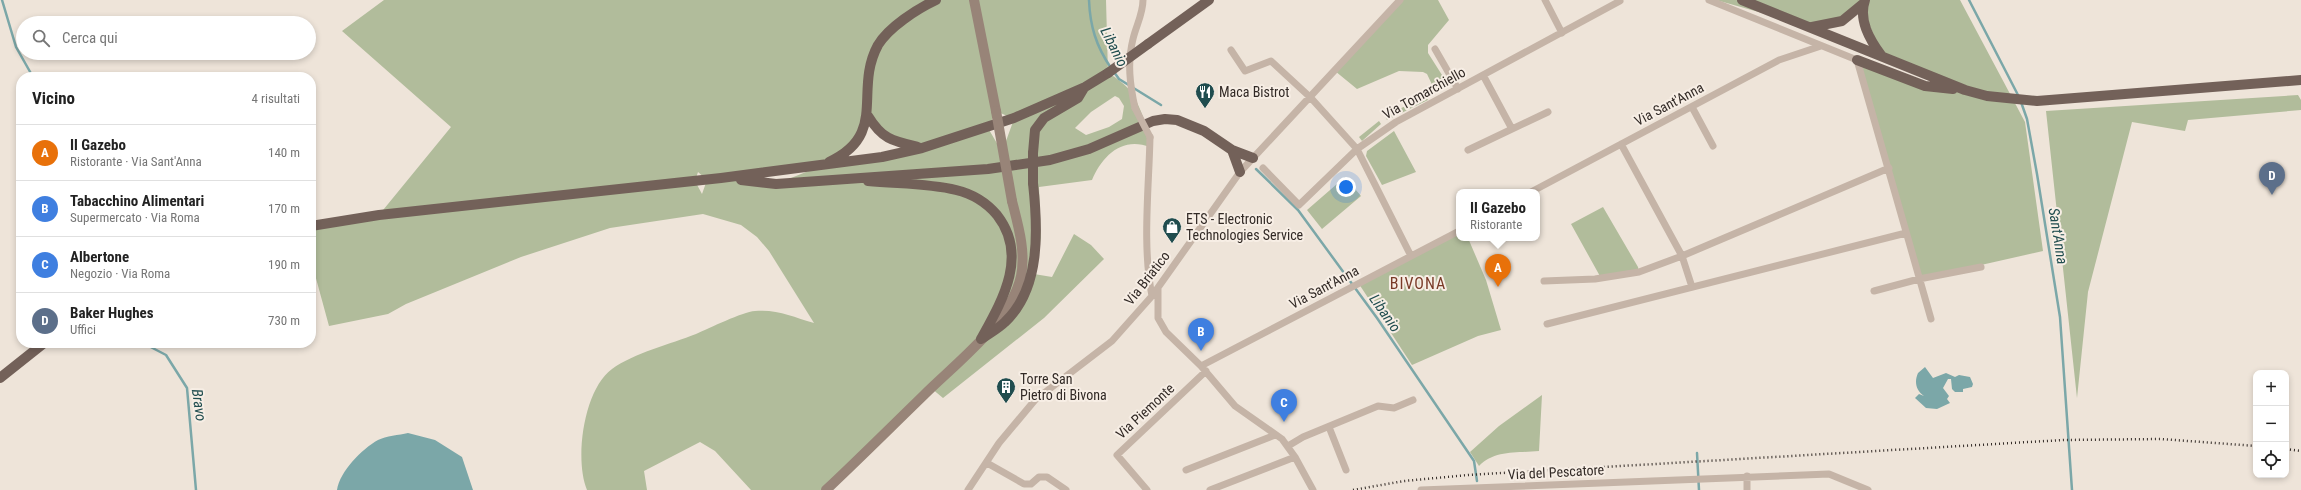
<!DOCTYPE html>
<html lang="it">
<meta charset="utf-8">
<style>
:root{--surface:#fff;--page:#f2f2f2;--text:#222;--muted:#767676;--line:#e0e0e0;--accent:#7c3aed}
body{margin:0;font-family:"Roboto Condensed",sans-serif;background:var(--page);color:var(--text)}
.controls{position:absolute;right:12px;bottom:12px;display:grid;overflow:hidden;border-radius:8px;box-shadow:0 2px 6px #0003}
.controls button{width:36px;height:36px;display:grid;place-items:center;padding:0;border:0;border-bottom:1px solid var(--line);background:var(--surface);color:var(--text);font:20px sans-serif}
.you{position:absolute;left:1346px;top:187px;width:14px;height:14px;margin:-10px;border:3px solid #fff;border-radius:50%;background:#1a73e8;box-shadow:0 0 0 6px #1a73e833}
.badge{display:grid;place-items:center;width:26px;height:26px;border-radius:50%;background:var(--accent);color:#fff;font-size:13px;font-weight:700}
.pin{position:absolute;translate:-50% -33px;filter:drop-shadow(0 1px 2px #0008)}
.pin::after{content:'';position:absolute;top:21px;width:14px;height:12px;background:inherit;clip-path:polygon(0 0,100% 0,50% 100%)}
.popup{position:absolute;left:1456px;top:189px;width:84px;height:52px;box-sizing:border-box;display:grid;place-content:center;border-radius:8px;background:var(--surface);filter:drop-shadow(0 1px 3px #0005);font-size:13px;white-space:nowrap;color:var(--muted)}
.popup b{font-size:15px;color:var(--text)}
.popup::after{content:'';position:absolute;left:50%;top:100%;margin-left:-8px;border:8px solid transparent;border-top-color:var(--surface)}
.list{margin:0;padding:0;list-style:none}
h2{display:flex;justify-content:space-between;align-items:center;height:52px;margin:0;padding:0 16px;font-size:17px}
h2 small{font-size:13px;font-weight:400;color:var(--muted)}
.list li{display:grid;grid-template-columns:26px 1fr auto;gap:12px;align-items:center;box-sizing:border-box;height:56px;padding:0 16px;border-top:1px solid var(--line)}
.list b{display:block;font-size:15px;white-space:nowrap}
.list p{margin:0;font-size:13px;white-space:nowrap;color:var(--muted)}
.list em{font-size:13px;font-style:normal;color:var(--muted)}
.icon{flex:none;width:22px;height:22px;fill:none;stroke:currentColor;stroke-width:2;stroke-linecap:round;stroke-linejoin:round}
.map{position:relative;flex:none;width:2301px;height:490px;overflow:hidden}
.search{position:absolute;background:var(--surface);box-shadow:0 2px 6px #0003;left:16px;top:16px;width:300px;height:44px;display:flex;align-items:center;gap:10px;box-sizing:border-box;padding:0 14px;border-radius:22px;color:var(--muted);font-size:15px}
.panel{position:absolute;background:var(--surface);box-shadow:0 2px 6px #0003;left:16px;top:72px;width:300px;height:276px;border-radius:16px}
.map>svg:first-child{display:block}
</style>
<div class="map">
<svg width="2301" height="490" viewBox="0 0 2301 490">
<rect width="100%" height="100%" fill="#eee4d9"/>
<path fill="#b1bc9b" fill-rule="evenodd" d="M384,0H1106L1108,73C1117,78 1126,85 1132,93C1140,106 1150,133 1150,147C1122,136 1102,156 1092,180L1039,187L1041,238L1034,274L1052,277L1074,234L1091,245L1104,259L1044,318L943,398L931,388L826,490H751L715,451L700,442L644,471L647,490H587C574,459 584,389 612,369C634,353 671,344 696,334C710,328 742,312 755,311C778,309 793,317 814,323L769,251L757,237L741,225L703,214L610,228L521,257L406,304L388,314L329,326L311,260V226L379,215L451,127L342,31ZM1115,96L1119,98L1124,106L1122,119L1109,127L1086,135L1075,128L1091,112ZM996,111L1014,119L1002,152L988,128ZM868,116L894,142L921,148L821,165L855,145ZM816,168L776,184L724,178ZM698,172L707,180L702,194L695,181Z
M1400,0H1438L1449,20L1428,45V53L1449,86L1436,93L1427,74L1423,72L1399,71L1357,89L1335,71Z
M1716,0H1960L2025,122L2043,251L1919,279L1857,60L1925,86L1963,89L1883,57L1864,12H1855L1812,27Z
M2298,95L2301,100V110L2188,120L2185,131L2132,122L2088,292L2077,398L2046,111Z
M1426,96L1428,100L1387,120L1385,116Z
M1379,121L1381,124L1362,141L1359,137Z
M1394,131L1416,172L1382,185L1366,156L1367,151Z
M1345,177L1361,196L1322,229L1307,210Z
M1603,207L1638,267L1639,272L1601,278L1571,224Z
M1459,231V238H1468L1486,280L1501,330L1478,336L1412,365L1359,284Z
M1542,395L1539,451C1518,453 1494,450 1479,466L1470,452L1499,426Z"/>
<path fill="#7ba7a8" d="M1925,367L1933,378L1946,373L1955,377L1959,375L1970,377L1973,384L1972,387L1963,389V392H1955L1952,389L1951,379H1948L1943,388L1949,396L1947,399L1950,403L1937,409L1926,408L1915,398L1919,394L1924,396C1916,390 1914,382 1918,373Z
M408,433L435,440L462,457L473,490H337C340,471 362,449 378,440C386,436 399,435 408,433Z"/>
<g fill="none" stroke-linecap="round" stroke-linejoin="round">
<path stroke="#7ba7a8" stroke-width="2.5" d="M2,0L16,47L33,77
M1089,0C1090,26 1096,46 1111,68
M1969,0L2019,97
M1114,72L1119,79L1161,105
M2021,102L2027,119L2037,174L2060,317L2072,490
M1256,169L1298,210L1377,318L1474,461L1477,481
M143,343L166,355L187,388L196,490
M1697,453L1699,490"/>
<path stroke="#c5b4a7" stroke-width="7" d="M1545,0L1562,33
M1709,0L1857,60L1931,319
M1435,49L1458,89
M1231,50L1245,71L1271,61L1311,98L1357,149L1411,256
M1483,75L1512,129
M1692,107L1713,146
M1135,108C1130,85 1127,63 1133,39C1136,26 1143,14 1143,0
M1150,137C1149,187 1142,246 1152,296
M1621,144L1682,256L1692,287
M1468,150L1548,112
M1263,168L1299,205L1357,149L1396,122L1620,1
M1531,192L1779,60L1821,46
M1544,281L1595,279L1639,272L1682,256L1889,168
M1158,289V318L1166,332L1201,366L1235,406L1282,439L1295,457L1313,490
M1874,291L1919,279L1981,267
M1547,324L1906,233
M1201,366L1459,231
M1329,427L1346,470
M1288,446L1303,437L1378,406L1394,408L1413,400
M987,463L1024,484H1031L1039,477H1047L1066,490
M1186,470L1275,435
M1747,476V490
M968,490L999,443L1035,400L1112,341L1152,296L1240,172L1400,0
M1147,490L1117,455L1206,371
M1210,490L1295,457
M1421,490L1829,474L1868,490"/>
<path stroke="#988478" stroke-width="10" d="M974,0L996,111
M826,490C859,459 891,427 924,395C956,363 1011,322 1021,276C1026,251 1018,225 1012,201"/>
<path stroke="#736159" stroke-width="10" d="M1742,0L1965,90L1987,96L2037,101L2301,80
M1865,0C1858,20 1870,40 1881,55
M1812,27L1842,21L1864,3
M1148,44L1209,0
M1857,60L1925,86L1953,89
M868,116C882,139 892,141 918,147
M1232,150L1240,172
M1033,153L1035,130L1044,118L1078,98L1084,88
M829,162C889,134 853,91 878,45C889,27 917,9 936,0
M741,180L776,184L988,169L1050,160L1089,149L1153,121L1165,119L1177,120L1204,131L1232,150L1253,158
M868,181C897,184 928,183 956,190C973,194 986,202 997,215C1029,256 1002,301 981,339
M311,226L379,215L721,178L882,157L922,148L1014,118L1085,87L1108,73
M983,338C990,333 999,328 1005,322C1041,288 1038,229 1033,183
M0,378L44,343"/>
<path stroke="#322a26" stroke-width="2.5" stroke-dasharray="1 3" stroke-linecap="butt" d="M2286,449L2301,451
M1353,490L1404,481L1468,475L2063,440L2161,439L2256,446"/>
<path stroke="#c5b4a7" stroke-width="7" d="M1135,108L1150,137"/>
<path stroke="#988478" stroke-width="10" d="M996,111L1012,201"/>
<path stroke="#736159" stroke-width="10" d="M1108,73L1148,44
M1033,153V183"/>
</g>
<defs>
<symbol id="restaurant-pin" viewBox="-11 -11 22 30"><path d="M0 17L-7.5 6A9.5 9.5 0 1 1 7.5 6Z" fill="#204d4f" stroke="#f7eee5"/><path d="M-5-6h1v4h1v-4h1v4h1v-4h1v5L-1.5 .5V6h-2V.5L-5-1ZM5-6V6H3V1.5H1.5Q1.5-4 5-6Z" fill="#fff"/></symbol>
<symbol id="shop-pin" viewBox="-11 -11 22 30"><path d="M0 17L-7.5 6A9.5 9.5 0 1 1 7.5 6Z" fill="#204d4f" stroke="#f7eee5"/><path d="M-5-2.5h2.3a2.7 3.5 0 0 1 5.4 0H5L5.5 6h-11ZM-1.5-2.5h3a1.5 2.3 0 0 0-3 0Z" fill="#fff"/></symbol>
<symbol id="building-pin" viewBox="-11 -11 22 30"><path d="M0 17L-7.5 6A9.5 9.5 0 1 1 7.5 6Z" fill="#204d4f" stroke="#f7eee5"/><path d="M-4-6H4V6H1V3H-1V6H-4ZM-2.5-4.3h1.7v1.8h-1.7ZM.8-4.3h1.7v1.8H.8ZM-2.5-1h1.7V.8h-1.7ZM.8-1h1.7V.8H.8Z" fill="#fff"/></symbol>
</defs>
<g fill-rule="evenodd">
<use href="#restaurant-pin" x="1194" y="81" width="22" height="30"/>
<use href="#shop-pin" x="1161" y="216" width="22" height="30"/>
<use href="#building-pin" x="995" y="376" width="22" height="30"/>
</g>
<g text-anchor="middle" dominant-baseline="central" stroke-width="4" stroke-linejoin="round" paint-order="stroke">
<g font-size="14" fill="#322a26" stroke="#f7eee5" text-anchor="start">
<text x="1219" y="92">Maca Bistrot</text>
<text x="1186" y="219">ETS - Electronic<tspan x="1186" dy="16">Technologies Service</tspan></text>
<text x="1020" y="379">Torre San<tspan x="1020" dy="16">Pietro di Bivona</tspan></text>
</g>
<g font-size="14" fill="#322a26" stroke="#f7eee5">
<text transform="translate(1424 93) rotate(-29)">Via Tomarchiello</text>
<text transform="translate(1669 104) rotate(-28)">Via Sant'Anna</text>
<text transform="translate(1147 278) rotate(-52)">Via Briatico</text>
<text transform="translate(1324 287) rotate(-28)">Via Sant'Anna</text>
<text transform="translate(1145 411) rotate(-43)">Via Piemonte</text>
<text transform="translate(1556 472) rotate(-3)">Via del Pescatore</text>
</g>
<g font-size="15" font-style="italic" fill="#204d4f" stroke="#f7eee5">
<text transform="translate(1114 47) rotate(63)">Libanio</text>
<text transform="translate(2058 236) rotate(81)">Sant'Anna</text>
<text transform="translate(1385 313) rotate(55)">Libanio</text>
<text transform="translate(199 405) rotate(82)">Bravo</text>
</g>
<g font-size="16" letter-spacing="1" fill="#793a27" stroke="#f7eee5">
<text x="1418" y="283">BIVONA</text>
</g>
</g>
</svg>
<div class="controls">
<button>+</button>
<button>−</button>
<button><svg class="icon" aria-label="locate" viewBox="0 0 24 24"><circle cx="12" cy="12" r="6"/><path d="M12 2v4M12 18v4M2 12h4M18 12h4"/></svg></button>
</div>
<div class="you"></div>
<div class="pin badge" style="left:1498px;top:287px;background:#e8710a">A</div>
<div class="popup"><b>Il Gazebo</b>Ristorante</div>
<div class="pin badge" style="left:1201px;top:351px;background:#3f7fe0">B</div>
<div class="pin badge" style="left:1284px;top:422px;background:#3f7fe0">C</div>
<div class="pin badge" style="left:2272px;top:195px;background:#5c6f8a">D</div>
<div class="search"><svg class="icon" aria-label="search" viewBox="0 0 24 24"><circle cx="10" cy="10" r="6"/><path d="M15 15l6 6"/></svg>Cerca qui</div>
<section class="panel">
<h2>Vicino<small>4 risultati</small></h2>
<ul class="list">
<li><span class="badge" style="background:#e8710a">A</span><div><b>Il Gazebo</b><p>Ristorante · Via Sant'Anna</p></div><em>140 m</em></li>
<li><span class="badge" style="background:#3f7fe0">B</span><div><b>Tabacchino Alimentari</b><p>Supermercato · Via Roma</p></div><em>170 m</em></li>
<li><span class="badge" style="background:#3f7fe0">C</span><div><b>Albertone</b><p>Negozio · Via Roma</p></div><em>190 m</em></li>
<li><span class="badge" style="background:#5c6f8a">D</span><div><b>Baker Hughes</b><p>Uffici</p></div><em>730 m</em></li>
</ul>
</section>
</div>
